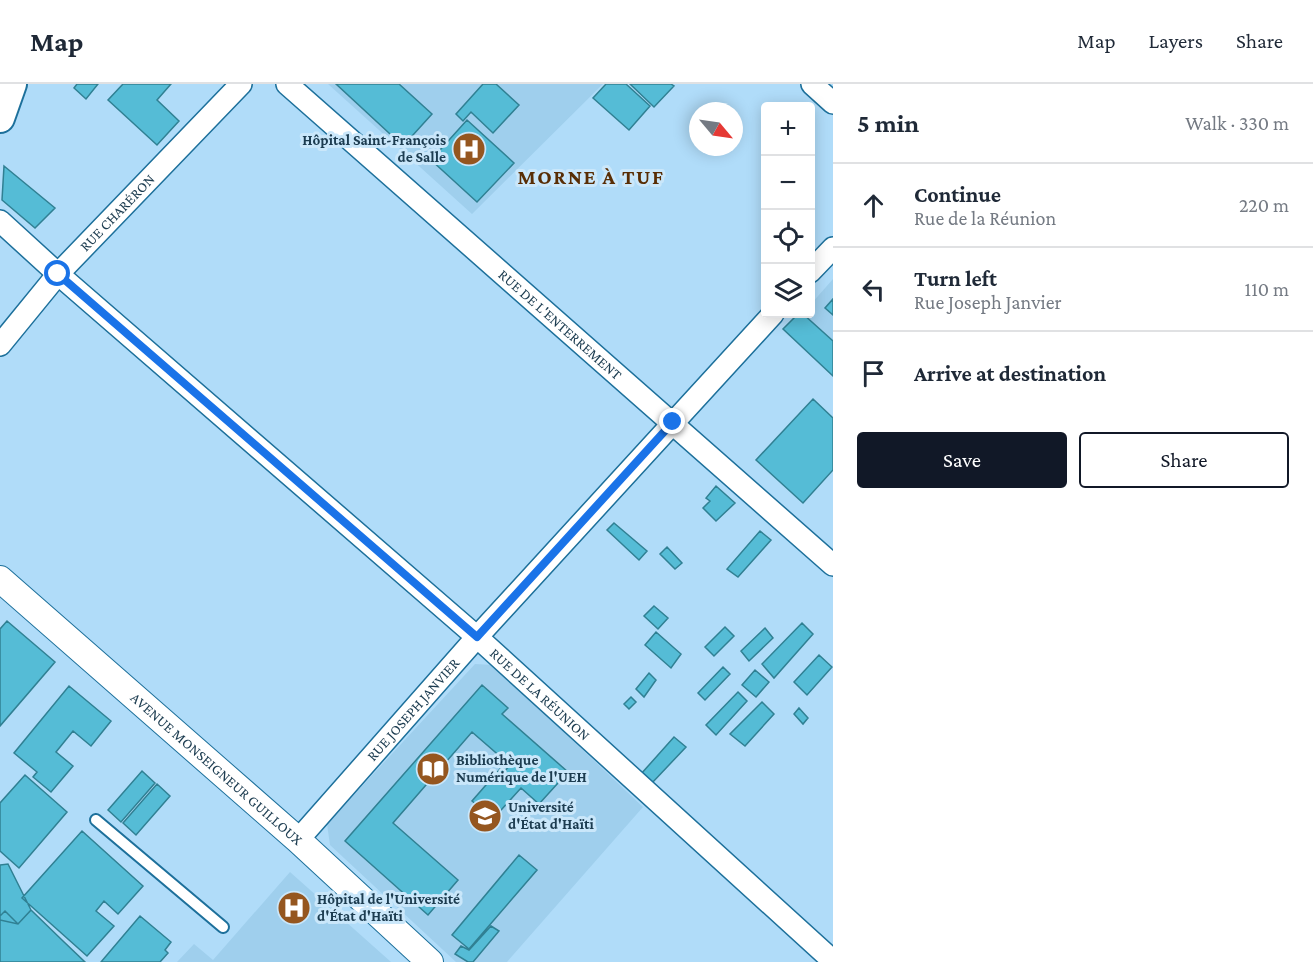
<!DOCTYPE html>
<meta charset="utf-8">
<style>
:root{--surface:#fff;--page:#f2f2f3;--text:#1f2937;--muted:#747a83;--line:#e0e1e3;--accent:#111827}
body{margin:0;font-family:"Crimson Pro",serif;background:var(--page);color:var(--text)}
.controls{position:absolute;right:18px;top:18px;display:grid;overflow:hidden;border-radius:6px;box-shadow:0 3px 15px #0003}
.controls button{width:54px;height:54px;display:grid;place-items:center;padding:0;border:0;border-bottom:2px solid var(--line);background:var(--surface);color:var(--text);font:30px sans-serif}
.compass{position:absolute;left:689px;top:18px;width:54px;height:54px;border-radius:50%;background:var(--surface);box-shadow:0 3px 15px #0003;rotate:119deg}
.stop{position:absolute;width:18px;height:18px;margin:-14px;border:4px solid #1a73e8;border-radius:50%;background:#fff}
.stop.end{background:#1a73e8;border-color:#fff;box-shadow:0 2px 6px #0008}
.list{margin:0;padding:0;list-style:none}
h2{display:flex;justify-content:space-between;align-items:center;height:78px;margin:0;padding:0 24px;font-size:26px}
h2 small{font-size:20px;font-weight:400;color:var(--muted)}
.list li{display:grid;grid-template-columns:39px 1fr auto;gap:18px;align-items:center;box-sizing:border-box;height:84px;padding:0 24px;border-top:2px solid var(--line)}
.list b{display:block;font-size:22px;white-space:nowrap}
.list p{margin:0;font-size:20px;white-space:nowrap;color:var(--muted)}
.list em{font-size:20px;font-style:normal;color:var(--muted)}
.actions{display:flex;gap:12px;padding:18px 24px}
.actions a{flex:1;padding:14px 0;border:2px solid var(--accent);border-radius:6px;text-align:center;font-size:21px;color:var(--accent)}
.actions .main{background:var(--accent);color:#fff}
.icon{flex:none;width:33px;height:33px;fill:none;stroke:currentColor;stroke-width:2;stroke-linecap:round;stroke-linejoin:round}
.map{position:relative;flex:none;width:833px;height:878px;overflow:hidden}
header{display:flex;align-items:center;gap:36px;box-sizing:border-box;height:84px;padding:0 30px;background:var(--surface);border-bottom:2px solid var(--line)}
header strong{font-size:28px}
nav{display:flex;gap:33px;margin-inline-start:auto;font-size:21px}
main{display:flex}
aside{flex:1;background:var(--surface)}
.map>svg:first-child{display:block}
</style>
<header>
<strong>Map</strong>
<nav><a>Map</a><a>Layers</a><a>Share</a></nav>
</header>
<main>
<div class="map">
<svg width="833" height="878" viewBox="0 0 833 878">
<rect width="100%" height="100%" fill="#b0dcf9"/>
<path fill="#9fcfed" d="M328,0H603L472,130Z
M833,195V257L803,230H810L811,220Z
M475,580L493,581L643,723L507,878H456L330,761L327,740Z
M290,788L391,878H177L194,860L213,876Z"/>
<path fill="#55bcd6" stroke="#308093" stroke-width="1.5" d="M77,0H98L86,15L74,4Z
M123,0H171L157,16L179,37L157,61L108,16Z
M336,0H399L432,30L403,62Z
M483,0H496L519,21L493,49L471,28L463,37L456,30Z
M606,0H626L650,22L629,46L593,14Z
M630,0H671L674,2L654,23Z
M467,36L514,79L477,118L431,76Z
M4,82L55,124L35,144L2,116Z
M833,215V231L825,224Z
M798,230H803L833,257V292L783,245Z
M813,315L833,334V386L803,419L756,376Z
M716,402L735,419L716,437L703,424L710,417L706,414Z
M614,439L647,467L639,476L607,446Z
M760,447L771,456L738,493L727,485Z
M667,463L682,479L675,485L660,470Z
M654,522L668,534L658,545L644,532Z
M7,537L55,578L0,642V545Z
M802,539L813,550L774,594L762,580Z
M725,543L734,552L714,572L705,563Z
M765,544L773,554L749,577L741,567Z
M656,548L681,570L671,584L645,561Z
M819,571L832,583L807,611L794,598Z
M723,583L730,590L705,616L698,609Z
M755,586L769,598L756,613L742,601Z
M649,589L656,596L644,613L636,605Z
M482,601L508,624L502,630L568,688L539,720L521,704L493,735L472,717L500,685L504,688L510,681L472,648L393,739L458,796L428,831L345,757Z
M69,602L111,637L91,662L73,647L56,668L73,682L51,708L33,693L37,688L14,669Z
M738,608L747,617L716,651L706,641Z
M631,613L636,618L629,625L624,620Z
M762,618L774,630L745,662L730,650Z
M799,624L808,634L803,640L794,630Z
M674,653L686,663L652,699L641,690Z
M142,687L155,699L121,738L108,726Z
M25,691L67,728L19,784L0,767V719Z
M157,700L170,712L136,751L123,739Z
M82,747L143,802L118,830L104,817L96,827L114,842L87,872L22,814Z
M519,771L537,786L469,865L452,851Z
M8,780L31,826L18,840L0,836V781Z
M31,826L63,857L85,878H0V832L5,827L18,840Z
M140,832L171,858L165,866L168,869L160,878H101Z
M491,842L499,847L473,878H468L455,870L461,862L469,866Z"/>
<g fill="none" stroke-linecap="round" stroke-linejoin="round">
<defs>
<path id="service" d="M96,736L223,843"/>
<g id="minor">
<path id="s1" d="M287,0L833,481"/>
<path d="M812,0L833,19"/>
<path id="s2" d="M0,137L58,190L477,553L833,877"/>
<path d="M810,188L833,164"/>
<path id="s3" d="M0,261L58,190L241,0"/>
<path id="s4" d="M298,756L477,553L773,230"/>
</g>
<g id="tertiary">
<path id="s5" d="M0,495L298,756L430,878"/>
</g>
<path id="secondary" d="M0,34L12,0"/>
</defs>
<use href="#service" stroke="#1d709b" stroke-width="14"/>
<use href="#minor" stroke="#1d709b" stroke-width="24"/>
<use href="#tertiary" stroke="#1d709b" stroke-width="28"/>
<use href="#secondary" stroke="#1d709b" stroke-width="32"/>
<use href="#service" stroke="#fff" stroke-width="10"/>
<use href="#minor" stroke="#fff" stroke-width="21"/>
<use href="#tertiary" stroke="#fff" stroke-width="26"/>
<use href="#secondary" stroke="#fff" stroke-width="28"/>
</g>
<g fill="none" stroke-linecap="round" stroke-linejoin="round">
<path stroke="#1a73e8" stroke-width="8" d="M58,190L477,553L673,338"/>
</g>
<defs>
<symbol id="hospital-disc" viewBox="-11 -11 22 22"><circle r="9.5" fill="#95561f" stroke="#cae7fa"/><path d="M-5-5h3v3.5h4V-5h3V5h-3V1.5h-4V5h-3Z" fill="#fff"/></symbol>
<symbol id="library-disc" viewBox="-11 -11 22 22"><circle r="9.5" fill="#95561f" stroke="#cae7fa"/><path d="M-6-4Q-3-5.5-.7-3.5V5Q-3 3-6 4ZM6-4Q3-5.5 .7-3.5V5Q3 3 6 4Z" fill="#fff"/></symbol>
<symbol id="university-disc" viewBox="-11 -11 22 22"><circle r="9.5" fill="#95561f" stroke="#cae7fa"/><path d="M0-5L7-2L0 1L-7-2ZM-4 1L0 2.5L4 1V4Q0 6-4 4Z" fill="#fff"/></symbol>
</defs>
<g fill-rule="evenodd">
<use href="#hospital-disc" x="450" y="46" width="38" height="38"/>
<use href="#library-disc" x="414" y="666" width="38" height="38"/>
<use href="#university-disc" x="466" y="713" width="38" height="38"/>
<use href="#hospital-disc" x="275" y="805" width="38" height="38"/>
</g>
<g text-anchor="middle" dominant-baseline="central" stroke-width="6" stroke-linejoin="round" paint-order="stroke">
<g font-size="15" font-weight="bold" fill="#1c3c50" stroke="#cae7fa" text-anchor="start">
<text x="446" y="56" text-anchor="end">Hôpital Saint-François<tspan x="446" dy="17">de Salle</tspan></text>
<text x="456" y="676">Bibliothèque<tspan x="456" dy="17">Numérique de l'UEH</tspan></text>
<text x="508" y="723">Université<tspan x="508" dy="17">d'État d'Haïti</tspan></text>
<text x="317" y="815">Hôpital de l'Université<tspan x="317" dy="17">d'État d'Haïti</tspan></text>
</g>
<g font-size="15" fill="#1c3c50" stroke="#cae7fa">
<text stroke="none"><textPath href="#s3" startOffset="177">RUE CHARÉRON</textPath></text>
<text stroke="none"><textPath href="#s1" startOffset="364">RUE DE L'ENTERREMENT</textPath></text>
<text stroke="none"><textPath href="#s2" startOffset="718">RUE DE LA RÉUNION</textPath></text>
<text stroke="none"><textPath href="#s4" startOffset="174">RUE JOSEPH JANVIER</textPath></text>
<text stroke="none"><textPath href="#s5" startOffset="288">AVENUE MONSEIGNEUR GUILLOUX</textPath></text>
</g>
<g font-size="21" font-weight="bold" letter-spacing="1.5" fill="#582d04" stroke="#cae7fa">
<text x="591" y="93">MORNE À TUF</text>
</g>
</g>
</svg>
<div class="controls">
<button>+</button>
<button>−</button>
<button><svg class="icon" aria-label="locate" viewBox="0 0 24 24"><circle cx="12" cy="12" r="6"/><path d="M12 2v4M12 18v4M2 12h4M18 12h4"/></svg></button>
<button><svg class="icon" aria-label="layers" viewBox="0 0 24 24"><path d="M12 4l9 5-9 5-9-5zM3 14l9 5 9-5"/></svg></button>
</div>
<svg class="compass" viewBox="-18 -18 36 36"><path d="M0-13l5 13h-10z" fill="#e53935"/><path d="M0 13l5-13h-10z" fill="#747a83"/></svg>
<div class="stop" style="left:58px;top:190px"></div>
<div class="stop end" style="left:673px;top:338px"></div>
</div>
<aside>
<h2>5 min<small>Walk · 330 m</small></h2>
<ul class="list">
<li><svg class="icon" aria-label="ahead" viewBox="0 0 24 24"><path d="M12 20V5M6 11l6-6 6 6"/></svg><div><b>Continue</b><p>Rue de la Réunion</p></div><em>220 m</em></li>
<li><svg class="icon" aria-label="left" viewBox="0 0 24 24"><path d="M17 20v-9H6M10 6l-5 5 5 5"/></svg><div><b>Turn left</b><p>Rue Joseph Janvier</p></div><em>110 m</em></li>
<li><svg class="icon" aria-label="arrive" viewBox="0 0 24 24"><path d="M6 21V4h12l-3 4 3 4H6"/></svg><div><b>Arrive at destination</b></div></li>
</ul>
<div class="actions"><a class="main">Save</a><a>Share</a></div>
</aside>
</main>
